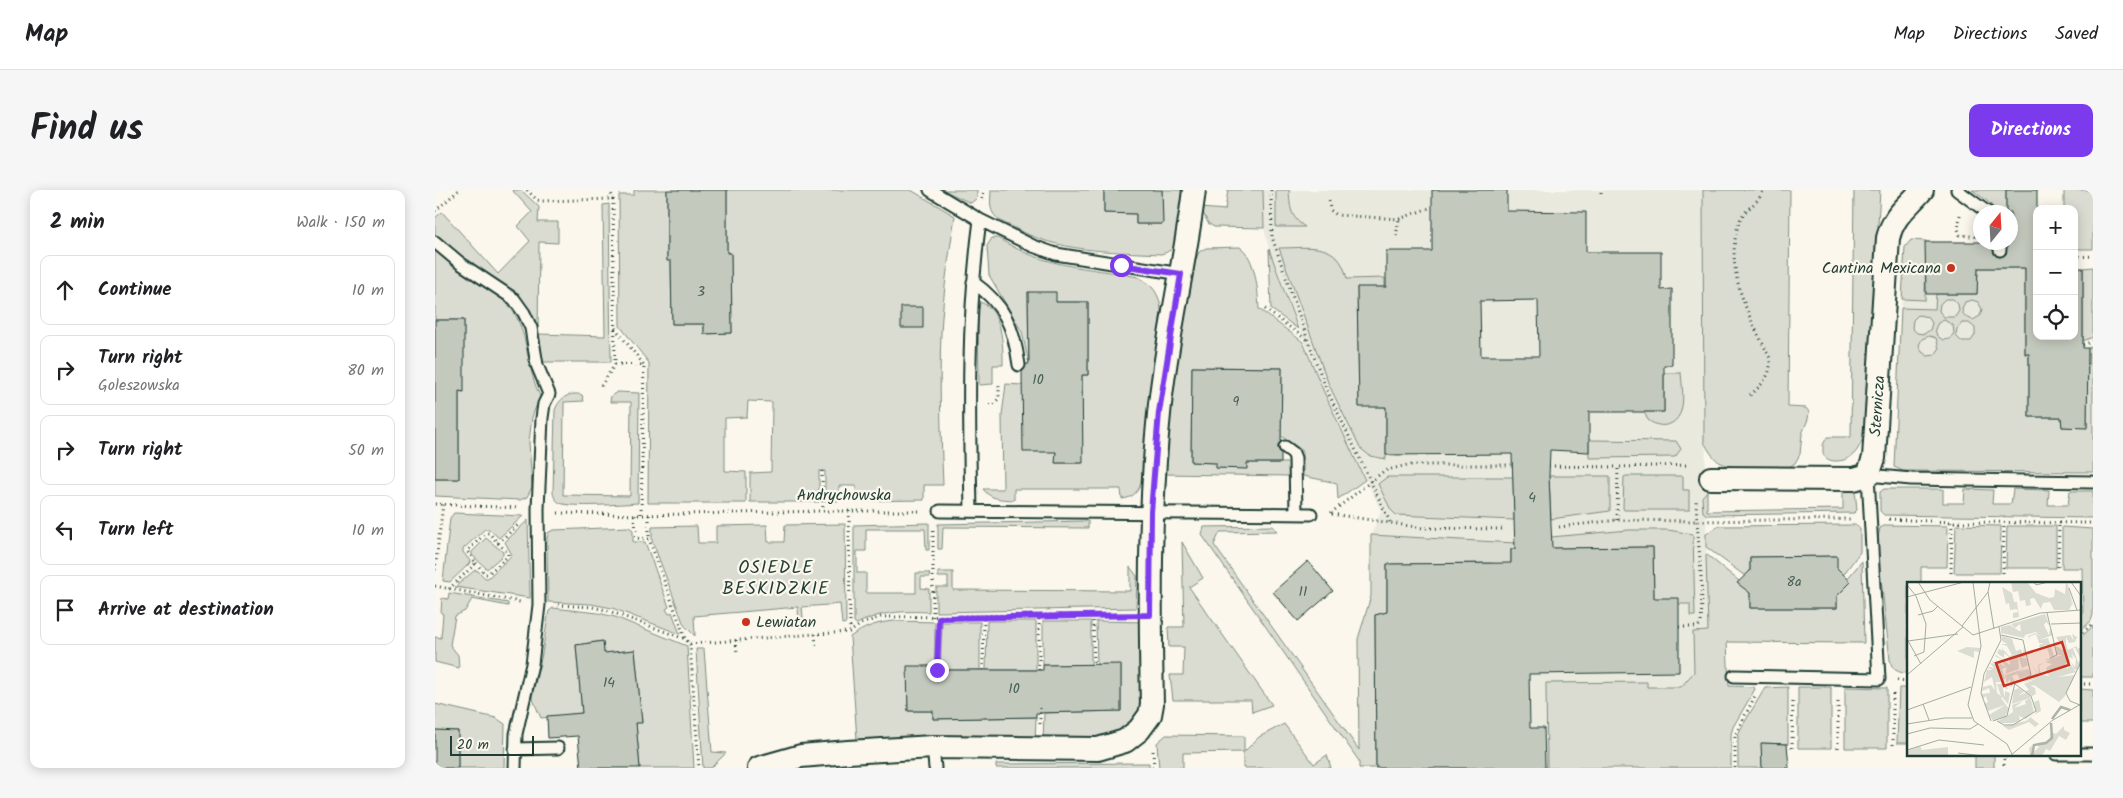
<!DOCTYPE html>
<meta charset="utf-8">
<style>
:root{--surface:#fff;--page:#f6f6f6;--text:#202124;--muted:#757577;--line:#e0e0e0;--accent:#7c3aed}
body{margin:0;font-family:Kalam,sans-serif;background:var(--page);color:var(--text)}
.controls{position:absolute;right:15px;top:15px;display:grid;overflow:hidden;border-radius:10px;box-shadow:0 2px 12px #0003}
.controls button{width:45px;height:45px;display:grid;place-items:center;padding:0;border:0;border-bottom:1px solid var(--line);background:var(--surface);color:var(--text);font:25px sans-serif}
.compass{position:absolute;left:1538px;top:15px;width:45px;height:45px;border-radius:50%;background:var(--surface);box-shadow:0 2px 12px #0003;rotate:18deg}
.scale{position:absolute;left:15px;bottom:12px;width:84px;box-sizing:border-box;padding-left:5px;border:2px solid #1f3d34;border-top:0;font-size:14px;line-height:18px;white-space:nowrap;color:#1f3d34;-webkit-text-stroke:4px #fbf7ec;paint-order:stroke}
.stop{position:absolute;width:15px;height:15px;margin:-11px;border:4px solid #7c3aed;border-radius:50%;background:#fff}
.stop.end{background:#7c3aed;border-color:#fff;box-shadow:0 1px 5px #0008}
.list{margin:0;padding:0;list-style:none}
h2{display:flex;justify-content:space-between;align-items:center;height:65px;margin:0;padding:0 20px;font-size:21px}
h2 small{font-size:16px;font-weight:400;color:var(--muted)}
.list li{display:grid;grid-template-columns:32px 1fr auto;gap:15px;align-items:center;box-sizing:border-box;height:70px;margin:0 10px 10px;padding:0 10px;border:1px solid var(--line);border-radius:10px}
.list b{display:block;font-size:19px;white-space:nowrap}
.list p{margin:0;font-size:16px;white-space:nowrap;color:var(--muted)}
.list em{font-size:16px;font-style:normal;color:var(--muted)}
.icon{flex:none;width:28px;height:28px;fill:none;stroke:currentColor;stroke-width:2;stroke-linecap:round;stroke-linejoin:round}
.map{position:relative;flex:none;width:1658px;height:578px;overflow:hidden;border-radius:10px}
header{display:flex;align-items:center;gap:30px;box-sizing:border-box;height:70px;padding:0 25px;background:var(--surface);border-bottom:1px solid var(--line)}
header strong{font-size:24px}
nav{display:flex;gap:28px;margin-inline-start:auto;font-size:18px}
.intro{display:flex;align-items:center;justify-content:space-between;box-sizing:border-box;height:120px;padding:0 30px}
h1{margin:0;font-size:35px}
.button{padding:12px 22px;border-radius:10px;background:var(--accent);color:#fff;font-size:18px;font-weight:700}
main{display:flex;gap:30px;padding:0 30px}
aside{flex:1;background:var(--surface);border-radius:10px;box-shadow:0 2px 12px #0003}
.map>svg:first-child{display:block}
</style>
<header>
<strong>Map</strong>
<nav><a>Map</a><a>Directions</a><a>Saved</a></nav>
</header>
<div class="intro"><h1>Find us</h1><a class="button">Directions</a></div>
<main>
<aside>
<h2>2 min<small>Walk · 150 m</small></h2>
<ul class="list">
<li><svg class="icon" aria-label="ahead" viewBox="0 0 24 24"><path d="M12 20V5M6 11l6-6 6 6"/></svg><div><b>Continue</b></div><em>10 m</em></li>
<li><svg class="icon" aria-label="right" viewBox="0 0 24 24"><path d="M7 20v-9h11M14 6l5 5-5 5"/></svg><div><b>Turn right</b><p>Goleszowska</p></div><em>80 m</em></li>
<li><svg class="icon" aria-label="right" viewBox="0 0 24 24"><path d="M7 20v-9h11M14 6l5 5-5 5"/></svg><div><b>Turn right</b></div><em>50 m</em></li>
<li><svg class="icon" aria-label="left" viewBox="0 0 24 24"><path d="M17 20v-9H6M10 6l-5 5 5 5"/></svg><div><b>Turn left</b></div><em>10 m</em></li>
<li><svg class="icon" aria-label="arrive" viewBox="0 0 24 24"><path d="M6 21V4h12l-3 4 3 4H6"/></svg><div><b>Arrive at destination</b></div></li>
</ul>
</aside>
<div class="map">
<svg width="1658" height="578" viewBox="0 0 1658 578">
<rect width="100%" height="100%" fill="#fbf7ec"/>
<filter id="ink" filterUnits="userSpaceOnUse"><feTurbulence type="fractalNoise" baseFrequency=".02" numOctaves="2"/><feDisplacementMap in="SourceGraphic" scale="10" xChannelSelector="R" yChannelSelector="G"/><feConvolveMatrix kernelMatrix="1 2 1 2 8 2 1 2 1" color-interpolation-filters="sRGB"/></filter>
<g filter="url(#ink)">
<path fill="#eae9de" d="M828,0H1268L1272,407L1290,578H924L923,449L936,406V345L946,321L888,200L834,59L829,38Z
M1476,50L1543,52L1542,104L1556,105L1557,191L1462,188L1470,57Z"/>
<path fill="#dbdcd1" stroke="#7d8c82" fill-rule="evenodd" d="M77,0H86L104,17L103,32H123V53L104,52L103,144L170,146L168,15L174,14L176,172H106L105,152L100,138L78,102L64,92L32,73L0,46V28L7,22L63,84L95,51L83,36L97,22Z
M199,0H232V70L236,71L237,134H269V144L297,143L296,63H292V0H476L520,26C514,65 508,103 506,143C504,194 506,244 508,295H489V310L422,311L421,296H404V311H390V281H384V312H315V283L336,282L337,212L313,211L312,227L290,228V281L311,282V313H213L214,173L185,136L184,5H199Z
M508,0H542V8L536,13Z
M556,0H669V23L701,24V34H727V0H749L742,51C738,59 734,62 726,64C673,61 624,63 576,36C569,33 562,30 558,23C554,16 556,8 556,0Z
M793,0H828L829,38L779,37L773,33L766,18L790,20Z
M841,0H854C855,17 855,27 870,37H841Z
M1268,0H1355L1353,217L1371,218L1374,222L1373,229L1367,244L1365,264L1360,273L1353,278C1335,278 1302,281 1286,273C1278,269 1273,259 1269,252Z
M1419,0H1445L1432,226C1430,245 1425,271 1401,271C1395,271 1391,269 1388,264V255L1392,247H1416Z
M1537,0H1571V22H1563L1551,10Z
M1629,0H1658V59H1639V19H1629Z
M557,48H563C611,79 650,76 703,87C717,94 725,104 726,120L707,291C703,302 698,308 687,309L686,299H579V310C566,309 556,310 548,299H568L567,225L571,194L587,195L621,262V273H647V185H653V112H621L593,102L594,174L587,142L554,85L552,56Z
M1476,50L1491,51L1490,110L1467,109L1470,57Z
M805,57C821,68 823,102 824,119L868,152L888,200L930,290L903,309L902,293L868,286V261L846,246L847,178L757,177L756,272L781,273L782,278H812L807,273H855V286L729,284L740,173L757,78L764,62L771,58Z
M844,58C875,58 904,50 912,89L950,88V97L922,98L924,216L951,217V269L935,266L925,258L894,195Z
M834,59L863,139L836,119Z
M0,60C24,80 69,101 82,128C94,152 92,180 105,206L97,227L94,252L97,297L92,307L85,310L0,306V289H24V201L28,202L29,130H0Z
M1658,77V147L1648,151V78Z
M1543,78H1590V164H1594V227H1626L1627,237H1652L1653,158L1658,156V282L1468,281L1459,277L1466,118L1500,119L1501,104H1542ZM1510,109H1518L1523,114L1524,121L1520,127H1509L1504,121L1505,114ZM1537,110L1543,112L1547,119L1545,126L1538,130L1529,126L1527,119L1530,112ZM1483,125L1493,127L1497,133L1495,140L1489,144L1482,143L1477,138L1478,130ZM1509,130L1518,135L1519,143L1515,149L1508,150L1502,146L1500,139L1503,133ZM1527,133H1534L1540,138V145L1536,151H1526L1521,146L1522,139ZM1494,146L1501,148L1504,159L1500,165L1493,166L1487,162L1484,155L1487,149Z
M545,112C568,120 568,155 568,175H558V194L544,195L543,122Z
M1229,183H1246C1247,198 1253,226 1235,234C1227,237 1220,235 1213,230L1209,222H1229Z
M182,202L204,203L203,313C187,314 136,318 125,313C120,310 119,307 118,303L120,220C124,209 134,201 147,205L149,211L129,212L128,305L195,306L196,212H175L176,206Z
M1154,250L1241,251L1246,259L1240,267L1154,268Z
M1114,286H1175V321L1116,329Z
M1191,286H1248V300H1254V320H1189L1188,318L1189,287Z
M952,287H1078L1079,330L961,325L956,320L943,294Z
M1408,299L1420,300L1422,320L1419,323L1272,325L1268,322L1267,307L1272,301V321L1408,319Z
M1449,299H1508V313H1529L1530,299L1558,300L1557,314H1576L1578,299L1614,300L1613,315H1633L1635,301H1658V328L1449,325L1445,321V302Z
M19,323L88,326L64,348L54,339H50L28,359V362L35,371L34,374L15,392L8,391L15,328Z
M93,330L95,408L20,397L40,380L43,381L50,388H53L77,365L70,352Z
M653,331V338L508,337L507,359H503V334Z
M494,333V360H491L490,339H431V361H422V383H431V403H481V383H494L495,387H486V398L494,399V422C468,421 446,421 422,434L419,432V335Z
M410,334L411,433L407,434L405,414L367,417L369,437H364L363,417L259,426L260,446L249,435L217,350V337L262,336L263,353H281V336L332,335L333,352H349L350,335Z
M1420,335L1425,338V362L1408,385L1402,383L1401,366L1315,367V384L1310,386L1271,357V344L1284,336Z
M1451,335L1513,336L1512,377H1486V393H1473V483C1463,483 1457,480 1455,470L1442,352L1445,338Z
M1521,335L1566,336L1565,383H1519Z
M838,336L842,341L785,342L779,355L924,560L923,449L936,406V345L1080,353L1081,359L1076,360V376L1055,373L952,374V422L940,425L941,578H924V571L767,345L769,337Z
M1572,336H1621V378H1571Z
M194,337L198,340V352H210L234,417L231,419L234,424L237,422L245,444L177,418L156,414L113,412L112,348L114,342L119,340Z
M1627,337L1658,339V425L1656,431L1644,442V424H1648L1647,378H1627Z
M1194,340H1233L1258,344L1260,426H1255V414H1243L1219,408L1218,357L1116,358V347Z
M51,348L68,362V365L52,379L37,365V362Z
M747,352L768,388L754,397L837,515L817,522L816,510H738L735,485H748L749,457H734L733,437H749Z
M1271,364L1315,400V418H1402V401L1427,371L1429,453L1292,452L1294,496L1319,497L1320,499L1298,537L1296,544V578H1112L1111,493L1212,492V497H1246L1259,482L1258,442L1273,441Z
M695,377L702,386L701,418L501,422V397H513V387H503V382H518V400L695,401Z
M14,403L73,413V416L37,409L30,421L20,426L15,455L23,465L24,478L0,472V447L6,448L8,424L6,423L7,408L13,409Z
M118,418L163,423L180,427L252,456L259,578H205L201,533L207,532L200,460L169,463L167,451L141,455L147,523L106,528L97,507L107,464L113,426L114,421Z
M460,431L500,432V476L473,477V521H498V529L601,527L600,552L427,554L422,550L415,447C429,437 443,432 460,431Z
M552,431H601V480H551Z
M608,431H656V475H608Z
M661,431L709,432L706,526L679,546L608,553L609,523L686,521V475H662Z
M507,432H545V480H505Z
M1658,436V487H1644V449Z
M261,459H269L277,562L291,563L276,578H268Z
M1353,497V554L1327,553V578H1303V547L1305,540L1330,498Z
M1363,497H1396V558H1363Z
M1410,497L1452,498V558H1410Z
M1464,498H1473V553H1462Z
M1644,499L1658,500V533H1644Z
M0,514L61,528L70,534L69,578H23V541L0,540Z
M849,534L879,574L892,565L896,578H808V562L748,563V578H724L722,553L731,545L809,546V562L824,547Z
M1540,564H1559V578H1540Z
M714,573V578H561V574Z"/>
<path fill="#c4c9be" stroke="#1f3d34" fill-rule="evenodd" d="M232,0H292V63H296L297,143L269,144V134H237L236,71H232Z
M669,0H727L728,34H701V24L669,23Z
M997,0H1072V21L1151,22V62H1226V100L1237,99V175L1229,176V222H1154V262L1115,260L1114,286L1117,358L1218,357L1219,408H1244V482L1094,484L1095,538H1109L1110,578H941L940,425L952,422V374L1076,373V359H1080L1077,264L951,265V217H924L922,97H951V61H997ZM1103,110L1104,166H1046L1045,111Z
M1571,0H1602V146H1639V78H1648V158H1653L1652,238L1627,237L1626,227H1594V164H1590V78H1543L1542,104H1491L1490,52H1558V60L1561,66L1565,67L1571,64L1572,52H1576V22H1571Z
M593,102H621V112H653V185H647L648,273H620L621,262H588L587,182L591,174H594Z
M466,117H488V138H466Z
M0,130H29V202L24,201V289H0Z
M757,177L847,178L846,251L843,257L846,264V273H812V279L781,278V273L756,272Z
M1402,366V378L1416,392L1402,406V418H1315V403L1302,393L1315,381V367Z
M873,371L898,401L863,431L838,402Z
M168,451L169,463L200,460L207,533H201L205,578H146L143,546L113,548L112,526L147,523L141,455Z
M686,474V521L601,523V527L498,529V521H473L472,476H500V480H608V475Z
M0,540L23,541V578H0Z
M1326,553L1352,554L1354,578H1327Z"/>
<g fill="none" stroke-linecap="round" stroke-linejoin="round">
<defs>
<path id="lane" d="M495,0L545,30
M1522,0L1552,22
M0,52L25,73L79,109L89,123L96,138L102,175L114,204L109,214L107,228L103,319L104,415L97,474L81,544L80,578
M1565,52V60
M538,92C569,114 579,137 584,175
M850,257L858,263L860,268L861,324
M505,321L876,324
M536,321C534,223 532,127 545,30L598,56L621,64L746,84
M1299,486L1444,489L1433,285L1476,289L1658,292
M498,557L500,578
M80,559L123,558
M1621,564H1658"/>
<path id="street" d="M1276,288L1419,289L1433,285L1439,268L1453,48C1459,24 1472,18 1487,0
M324,578L366,566L413,562L498,557L663,559L690,551L704,540L715,525L717,514C715,417 714,321 724,224C731,149 750,75 759,0"/>
</defs>
<use href="#lane" stroke="#1f3d34" stroke-width="15"/>
<use href="#street" stroke="#1f3d34" stroke-width="26"/>
<path stroke="#1f3d34" stroke-width="3" stroke-dasharray="1 4" stroke-linecap="butt" d="M92,0L102,10L107,11L178,9
M836,0L837,47L873,151L891,198L955,332
M1166,3V0
M547,9L548,0
M894,11L895,20L902,25L964,29L997,17
M0,21L24,0
M1525,25L1523,39L1525,45L1546,47
M961,46L964,29
M1639,67L1658,66
M830,119L872,150
M180,138L209,175L206,325
M1648,155L1658,151
M180,174L208,175
M166,196L180,174L178,9L175,0
M1315,205C1327,195 1337,185 1335,168C1314,127 1287,78 1305,30C1310,18 1324,14 1328,0
M554,215H558L564,208V194
M1114,276L1183,277
M387,281L388,321
M0,314L84,318
M414,321L415,441
M123,323L206,325L388,321H486
M896,323L949,281L972,275H1078
M897,324L988,338L1068,339
M200,325L201,348L214,349L250,448
M214,325V349
M1454,329L1517,332L1658,333
M1182,330L1183,277L1255,275
M1124,337L1182,330L1262,331L1416,329
M41,373L50,384H53L73,366V363L63,353
M1623,377L1624,332
M0,380L8,314
M1516,383L1517,332
M1568,383L1569,333
M0,396L85,412
M14,399L41,373L32,361L51,343H54L63,353L83,335
M123,415L157,417L171,420L250,449L255,454L264,578
M658,426L659,475
M498,427V339
M1244,437H1263L1266,433C1269,391 1262,350 1261,308
M1644,446L1658,433
M301,450L302,464
M255,454L380,444
M381,455L380,444L415,442L426,434L446,427L690,425
M502,480L504,427
M548,480L549,427
M604,480V427
M1462,490L1473,491
M1644,494H1658
M1458,504V558
M605,534V517
M1357,558L1358,508
M1403,558V508
M718,561L719,578
M1569,564V578
M1300,578V545L1320,506"/>
<use href="#lane" stroke="#fbf7ec" stroke-width="11"/>
<use href="#street" stroke="#fbf7ec" stroke-width="22"/>
</g>
</g>
<g fill="none" stroke-linecap="round" stroke-linejoin="round" filter="url(#ink)">
<path stroke="#7c3aed" stroke-width="6" d="M502,480L504,428L715,425L716,322L724,222L746,84L686,75"/>
</g>
<g fill="#c8321e" stroke="#fbf7ec" stroke-width="2">
<circle cx="1516" cy="78" r="5"/>
<circle cx="311" cy="432" r="5"/>
</g>
<g text-anchor="middle" dominant-baseline="central" stroke-width="4.5" stroke-linejoin="round" paint-order="stroke">
<g font-size="14" fill="#486056">
<text x="266" y="102">3</text>
<text x="603" y="190">10</text>
<text x="801" y="212">9</text>
<text x="1097" y="308">4</text>
<text x="1359" y="392">8a</text>
<text x="868" y="402">11</text>
<text x="174" y="493">14</text>
<text x="579" y="499">10</text>
</g>
<g font-size="16" fill="#1f3d34" stroke="#fbf7ec" text-anchor="end">
<text x="1506" y="78">Cantina Mexicana</text>
<text x="321" y="432" text-anchor="start">Lewiatan</text>
</g>
<g font-size="16" fill="#1f3d34" stroke="#fbf7ec">
<text transform="translate(1443 216) rotate(-86)">Sternicza</text>
<text x="409" y="305">Andrychowska</text>
</g>
<g font-size="18" letter-spacing="1" fill="#1f3d34" stroke="#fbf7ec">
<text x="341" y="378">OSIEDLE<tspan x="341" dy="21">BESKIDZKIE</tspan></text>
</g>
</g>
<g transform="translate(1472 392)">
<rect width="174" height="174" fill="#fbf7ec"/>
<path d="M104,0H120L129,11L142,16L147,15L148,7L158,12L159,0L161,3L165,18L166,22V24L162,8L165,22L162,28H147L143,20L136,21L134,27L127,16L123,17L124,23L119,24L118,18L113,19L111,9L106,10ZM95,5L105,11L107,20H110L112,35L106,36V31L111,30L110,27L103,28L102,21L99,22ZM138,32L143,44L139,40L137,43L142,53L143,46L146,53L132,58L141,56L147,74L143,75L139,63L133,66L132,63L137,61H132L129,52L122,55L123,59L121,54L129,51L135,56L129,50L118,53L117,56L94,51V45L103,43L112,49H114L113,42L108,46L104,42ZM165,52L170,55L168,60L162,61L159,55V62L161,68L170,64V67L174,65L173,75L168,66H166L171,80L174,79L170,88L167,87L164,80L168,85L169,77L165,72L166,77L162,75L163,80L158,82L160,87L164,83L169,90L151,95L168,93L158,114L152,120L127,103L124,104L128,106L129,112L125,114L118,109L122,108L117,102L130,96L118,100L117,97L130,91L133,93L124,84L132,91L131,83L136,81L132,84L134,93L142,94L139,86L145,82L138,80L144,78H137L155,73H150L149,64L158,69L149,55L163,53L167,59ZM95,54L105,57L109,69L114,67L116,73L117,63L119,74L114,76H119L121,83L115,86L111,74L112,87L98,92L100,85L95,87L98,96L96,100H89L90,111L94,114L90,102H99L101,108L95,103L98,116V109L103,111L101,122L95,115L94,116L102,127L98,135L86,139L82,133L98,123L81,129L77,122L81,120L79,114L75,117V112L83,111L82,106L75,109L76,105L84,103L88,108L85,95L77,100L80,88H86L81,86L82,85L87,86L83,81L89,82L85,80V79L93,83L88,77L98,85L95,78L88,74L89,73L103,83L102,75L97,71V76L90,71L92,67L96,69L94,65L102,74L105,73L100,64L94,62H100L95,59ZM60,65L73,66L72,70L67,69V76L50,69ZM119,86L111,90L121,87L124,92L113,97L110,92L105,94L108,100L104,105L103,97L100,101L98,93ZM112,106L117,110L111,113L119,111L123,114L127,130L119,137L112,134L113,139L106,141H94L91,139L106,130L105,123L116,119L107,126L119,122L118,119L123,116L105,122L107,108ZM132,118L134,129L123,135L132,142L128,145L122,140L102,148L96,144L119,139L129,131L127,120ZM157,144V148L163,151L159,158L152,154L143,169L139,167L135,174H123L122,166L127,162L125,166L128,169L132,165L129,161L142,159L144,150L149,152ZM13,164L15,168L41,165V174H0V168Z" fill="#dbdcd1"/>
<path fill="none" stroke="#adb4aa" stroke-width="2.5" d="M145,137L154,125L163,128M125,174L127,163L139,161L145,156L144,141"/>
<path fill="none" stroke="#a3ada2" stroke-width="1" d="M11,0L23,18L66,53L133,31L174,28M66,0L74,64L61,123L67,139L100,162L105,172M127,0L129,3L141,0M164,0L174,14M0,3L9,14L19,42L17,70L7,74M162,6L170,28M81,10L87,47M0,15L57,0M140,31L150,73L143,76M11,33L26,29L31,24M144,42L174,41M55,44L81,10L83,0M0,57L14,82M1,59L51,52M0,93L56,45M16,122L22,138M173,123L163,119L159,111L174,80M0,128L64,105M84,139L74,111L77,92L94,58L92,45M86,139L100,134L108,101L124,93L116,58L94,53M90,139L97,143H106L129,129L124,114L108,102M0,142L38,136H65M0,152L23,146L63,147L71,142M0,168L32,158L77,163M51,171L76,174M103,174L146,138L174,122"/>
<path fill="#c8321e" fill-opacity="0.15" stroke="#c8321e" stroke-width="2.5" d="M155,60L162,83L97,104L89,81Z"/>
<rect width="174" height="174" fill="none" stroke="#1f3d34" stroke-width="2.5"/>
</g>
</svg>
<div class="controls">
<button>+</button>
<button>−</button>
<button><svg class="icon" aria-label="locate" viewBox="0 0 24 24"><circle cx="12" cy="12" r="6"/><path d="M12 2v4M12 18v4M2 12h4M18 12h4"/></svg></button>
</div>
<svg class="compass" viewBox="-18 -18 36 36"><path d="M0-13l5 13h-10z" fill="#e53935"/><path d="M0 13l5-13h-10z" fill="#757577"/></svg>
<div class="scale">20 m</div>
<div class="stop" style="left:686px;top:75px"></div>
<div class="stop end" style="left:502px;top:480px"></div>
</div>
</main>
